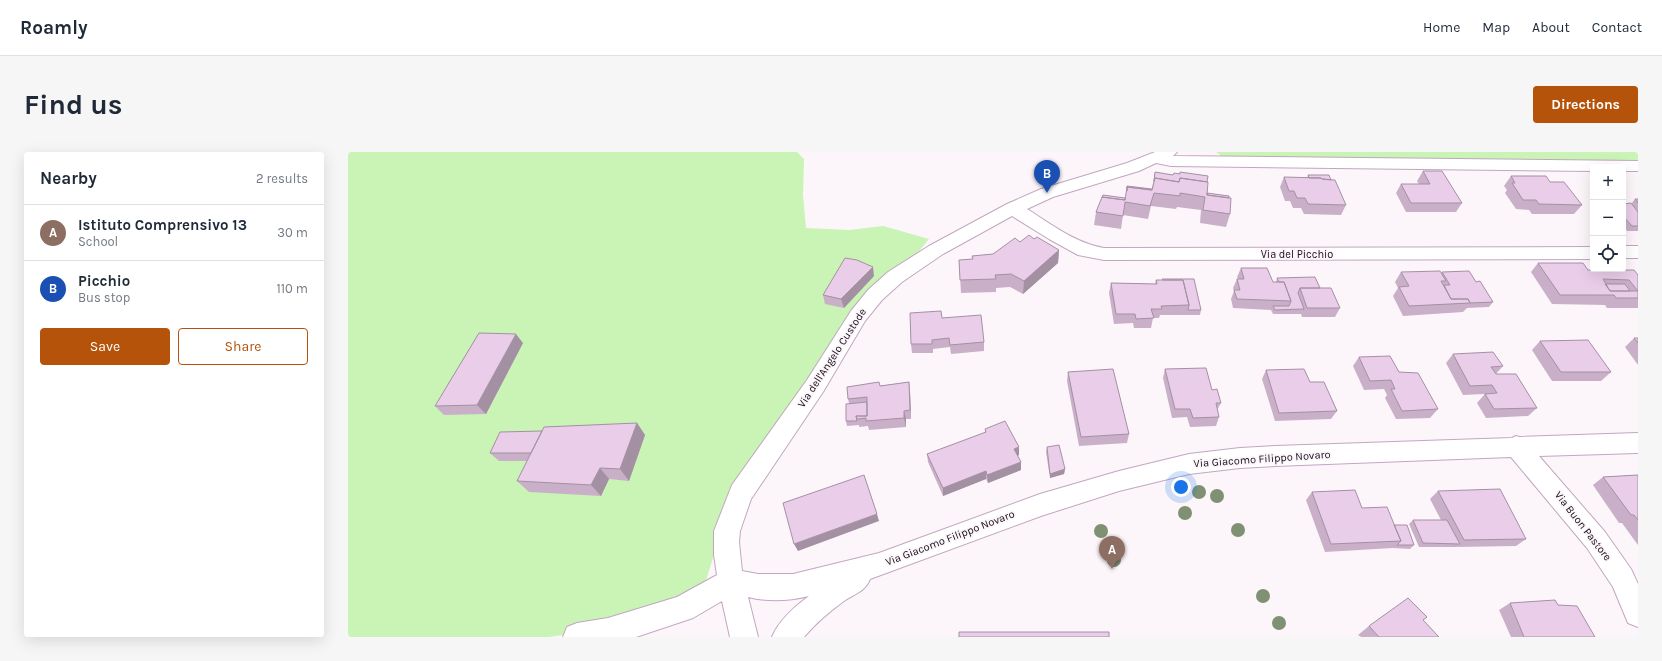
<!DOCTYPE html>
<meta charset="utf-8">
<style>
:root{--surface:#fff;--page:#f6f6f7;--text:#1f2937;--muted:#747a83;--line:#e0e1e3;--accent:#b45309}
body{margin:0;font-family:Karla,sans-serif;background:var(--page);color:var(--text)}
.controls{position:absolute;right:12px;top:12px;display:grid;overflow:hidden;border-radius:4px;box-shadow:0 4px 16px #0002}
.controls button{width:36px;height:36px;display:grid;place-items:center;padding:0;border:0;border-bottom:1px solid var(--line);background:var(--surface);color:var(--text);font:20px sans-serif}
.you{position:absolute;left:833px;top:335px;width:14px;height:14px;margin:-10px;border:3px solid #fff;border-radius:50%;background:#1a73e8;box-shadow:0 0 0 6px #1a73e833}
.badge{display:grid;place-items:center;width:26px;height:26px;border-radius:50%;background:var(--accent);color:#fff;font-size:13px;font-weight:700}
.pin{position:absolute;translate:-50% -33px;filter:drop-shadow(0 1px 2px #0008)}
.pin::after{content:'';position:absolute;top:21px;width:14px;height:12px;background:inherit;clip-path:polygon(0 0,100% 0,50% 100%)}
.list{margin:0;padding:0;list-style:none}
h2{display:flex;justify-content:space-between;align-items:center;height:52px;margin:0;padding:0 16px;font-size:17px}
h2 small{font-size:13px;font-weight:400;color:var(--muted)}
.list li{display:grid;grid-template-columns:26px 1fr auto;gap:12px;align-items:center;box-sizing:border-box;height:56px;padding:0 16px;border-top:1px solid var(--line)}
.list b{display:block;font-size:15px;white-space:nowrap}
.list p{margin:0;font-size:13px;white-space:nowrap;color:var(--muted)}
.list em{font-size:13px;font-style:normal;color:var(--muted)}
.actions{display:flex;gap:8px;padding:12px 16px}
.actions a{flex:1;padding:9px 0;border:1px solid var(--accent);border-radius:4px;text-align:center;font-size:14px;color:var(--accent)}
.actions .main{background:var(--accent);color:#fff}
.icon{flex:none;width:22px;height:22px;fill:none;stroke:currentColor;stroke-width:2;stroke-linecap:round;stroke-linejoin:round}
.map{position:relative;flex:none;width:1290px;height:485px;overflow:hidden;border-radius:4px}
header{display:flex;align-items:center;gap:24px;box-sizing:border-box;height:56px;padding:0 20px;background:var(--surface);border-bottom:1px solid var(--line)}
header strong{font-size:19px}
nav{display:flex;gap:22px;margin-inline-start:auto;font-size:14px}
.intro{display:flex;align-items:center;justify-content:space-between;box-sizing:border-box;height:96px;padding:0 24px}
h1{margin:0;font-size:28px}
.button{padding:10px 18px;border-radius:4px;background:var(--accent);color:#fff;font-size:14px;font-weight:700}
main{display:flex;gap:24px;padding:0 24px}
aside{flex:1;background:var(--surface);border-radius:4px;box-shadow:0 4px 16px #0002}
.map>svg:first-child{display:block}
</style>
<header>
<strong>Roamly</strong>
<nav><a>Home</a><a>Map</a><a>About</a><a>Contact</a></nav>
</header>
<div class="intro"><h1>Find us</h1><a class="button">Directions</a></div>
<main>
<aside>
<h2>Nearby<small>2 results</small></h2>
<ul class="list">
<li><span class="badge" style="background:#8d6e63">A</span><div><b>Istituto Comprensivo 13</b><p>School</p></div><em>30 m</em></li>
<li><span class="badge" style="background:#1a4fb4">B</span><div><b>Picchio</b><p>Bus stop</p></div><em>110 m</em></li>
</ul>
<div class="actions"><a class="main">Save</a><a>Share</a></div>
</aside>
<div class="map">
<svg width="1290" height="485" viewBox="0 0 1290 485">
<rect width="100%" height="100%" fill="#fcf6fb"/>
<path fill="#c9f4b5" d="M0,0H449L456,7L455,43L458,76L501,78L535,74L581,87L428,272L373,380L347,464L201,485H0Z
M868,0H1290V12L879,8Z"/>
<g fill="none" stroke-linecap="round" stroke-linejoin="round">
<defs>
<path id="minor" d="M807,0H829L825,4L1290,9V19H1275V15H1245V19L823,14L808,11L791,19L705,45L679,57C703,72 727,91 756,96L1245,95V107L756,108L730,103L701,87L664,64L595,102L554,130L534,148L517,169L475,240L403,347L392,379L391,390L394,419L410,422H445L531,401L692,342L771,319L841,302L892,296L927,294L1164,286L1168,284L1171,285L1290,281V301L1191,304L1257,380L1283,417L1290,432V475L1280,471L1265,435L1239,396L1163,305L927,314L892,316L841,322L771,339L693,364L522,427C518,439 506,442 496,449C481,460 468,471 456,485H424C431,468 446,455 461,444C441,449 420,450 400,445L410,485H382L374,449L345,466L288,485H215L219,475L229,471L260,466L329,445L369,423L366,403V379L384,333L459,228L503,159L520,138L540,120L581,94L659,52L693,37L779,11Z
M1275,94H1290V106H1275Z"/>
</defs>
<use href="#minor" stroke="#c2a6c0" stroke-width="2"/>
<use href="#minor" fill="#fff" fill-rule="evenodd"/>
</g>
<g fill="#809073">
<circle cx="851" cy="340" r="7"/>
<circle cx="869" cy="344" r="7"/>
<circle cx="837" cy="361" r="7"/>
<circle cx="890" cy="378" r="7"/>
<circle cx="753" cy="379" r="7"/>
<circle cx="766" cy="408" r="7"/>
<circle cx="915" cy="444" r="7"/>
<circle cx="931" cy="471" r="7"/>
</g>
<path fill="#c9b0c8" d="M1075,19L1114,51L1108,60H1058L1048,41L1053,32H1071L1069,29Z
M807,20L859,30V41L882,62L878,75L852,71L853,58L829,55L828,57L803,54L800,67L775,63L773,77L746,73L748,60L777,46L804,37Z
M960,23L983,28L998,53L993,63L956,62L953,56H945L942,49H937L932,35L936,25L959,26Z
M1163,24L1202,30L1234,53L1226,62H1184L1181,58L1168,57L1157,41L1159,38L1156,34Z
M1287,47H1290V79H1279L1275,74V52H1283Z
M686,87L711,98L710,111L675,142L662,135L648,136V140L613,141L611,108H624V104L645,102L672,90Z
M1190,111L1240,118L1290,123V156H1259L1257,153L1204,152L1183,120Z
M893,116L925,130H928L929,126L972,136L992,156L987,165H954L953,162H925L923,158L885,156L883,147L886,139L885,136L889,127H890L889,125Z
M1053,120L1093,122L1094,120L1128,130L1145,150L1141,155L1119,156L1115,160L1055,164L1045,144L1050,136L1047,130Z
M526,124L496,156L477,152L475,143Z
M814,127L853,158L852,163H812L811,166H805L803,176H786L785,171L766,172L761,141L763,131L807,132L808,128H814Z
M594,166L636,190V199L603,202L602,195L585,197V201H564L563,192Z
M1286,186H1290V213L1277,195Z
M1192,189L1263,220L1253,229H1204L1184,198Z
M175,191L138,262L96,263L87,254Z
M1105,202L1155,214L1148,222L1189,256L1180,264L1138,266L1129,251L1136,243V242L1115,243L1098,211Z
M1011,205L1051,220L1090,257L1082,266L1048,267L1037,246L1039,243L1036,237L1016,238L1005,214Z
M817,217L864,238L873,251L869,258L871,265L868,274L842,275L839,265L824,266L815,226Z
M918,218L962,230L989,259L983,267L927,269L914,227Z
M720,220L781,282L779,291L731,294L719,229Z
M561,230L562,239L563,267H558V275L521,278L520,274L511,275V273L499,274L498,269L501,251L500,247L532,234Z
M289,271L297,283L281,329L261,327L253,344L181,340L169,329L179,309H151L142,301L194,279Z
M637,277L671,303L670,304L673,318L640,331L638,327L595,344L580,310L579,302L637,281Z
M699,295L717,317L716,322L702,326L698,300Z
M1290,323V393L1274,371H1271L1245,333L1255,325Z
M1090,339L1178,387L1168,394L1107,395H1071L1061,372L1065,368H1093L1082,347Z
M964,340L1014,356L1046,373L1066,393L1062,397L1045,396L977,400L958,348Z
M1162,451L1210,453L1247,485H1163L1151,458Z
M1075,468L1091,485H1013L1010,483L1021,474Z"/>
<path fill="#a490a3" d="M711,98L710,111L675,142L676,129Z
M525,115L526,124L496,156L493,147Z
M168,182L175,191L138,262L129,253Z
M561,230L562,239L563,267L562,258Z
M556,259L558,267V275L556,266Z
M289,271L297,283L281,329L272,317Z
M671,295V303L666,305V297Z
M673,310V318L640,331L639,323Z
M252,316L261,327L253,344L243,333Z
M717,317L716,322L702,326V322Z
M638,319V327L595,344V336Z
M529,362L531,369L450,399L446,392Z"/>
<path fill="#eacde9" stroke="#a490a3" d="M1075,19H1094L1114,51H1063L1053,32H1082Z
M807,20L825,23L826,21L832,22V20L860,24L859,30L832,26L831,30L807,26L806,29Z
M960,23H981L983,28L974,27L973,26H961Z
M1163,24H1198L1202,30H1216L1234,53L1191,52L1188,48H1175L1164,31H1167Z
M936,25L973,26L974,27L987,28L998,53L960,52L957,46H949L946,39H941Z
M807,26L831,30L832,26L860,30L859,43L883,46L882,62L855,58L857,45L832,41V44L806,41L802,54L777,50L775,64L748,60L754,45L777,48L779,35L804,38Z
M779,34L804,37V38L779,35V39Z
M859,41L881,44V46L859,43Z
M755,43L777,46V48L754,45Z
M1287,47H1290V51Z
M1283,51L1290,60V74H1284L1275,64V52Z
M681,83L686,87L689,85L711,98L676,129L663,122L647,123L648,127L612,128L611,108L625,107L624,104L645,102L667,86L672,90Z
M497,106L509,108L525,115L493,147L475,143Z
M1190,111H1235L1240,118H1286L1290,123V139L1281,128L1255,127L1262,139H1290V146H1268L1266,143H1212Z
M893,116H919L925,130H936L943,149L889,147L886,138H892L889,127H896Z
M1092,119L1098,129H1093L1103,147H1120L1122,151L1061,154L1051,135L1061,134L1053,120Z
M1121,119L1128,130L1132,129L1145,150L1122,151L1120,147H1103L1096,133H1102L1094,120Z
M967,125L972,136H952L950,141L956,157L927,158L925,154H941L943,149L936,130H931L929,126Z
M814,127H846L853,158H840L841,153L835,128H815Z
M808,128H835L841,153L813,154L814,157H803L806,166L788,167L787,162H768L763,131L809,132Z
M1257,132H1277L1282,139H1262Z
M952,136H983L992,156H959Z
M593,159L594,166L633,163L636,190L602,193L601,186L584,188V192H563L562,161Z
M131,181L168,182L129,253L87,254Z
M1286,186H1290V191Z
M1240,188L1263,220H1213L1192,189Z
M1145,200L1155,214L1143,215L1148,222H1168L1189,256L1146,257L1137,242L1149,241L1144,233L1122,234L1105,202Z
M1042,204L1051,220L1070,221L1090,257L1054,259L1043,237H1047L1043,228L1022,229L1011,205Z
M858,216L864,238L869,237L873,251H868L871,265L845,266L842,257H827L817,217Z
M765,217L781,282L733,285L720,220Z
M956,217L962,230H976L989,259L931,261L918,218Z
M531,230L532,234L561,230L562,258L556,259V266L518,269V266L509,267L508,264H519V245L500,247L499,235Z
M519,250V264H508L509,269H498V252Z
M657,269L671,295L666,297L673,310L639,323L638,319L595,336L579,302L638,280L637,277Z
M289,271L272,317L252,316L243,333L169,329L196,275Z
M194,279L183,301H142L152,280Z
M711,293L717,317L702,322L699,295Z
M516,323L529,362L446,392L435,351Z
M1290,323V368L1286,363H1283L1255,325Z
M1152,337L1178,387L1116,388L1090,339Z
M1007,338L1014,356L1039,355L1053,389L983,392L964,340Z
M1065,368H1099L1112,392L1075,391Z
M1046,373H1059L1066,393H1049L1053,389Z
M1060,446L1079,465L1075,468L1091,485H1031L1021,474Z
M1207,448L1210,453L1229,454L1247,485H1176L1162,451Z
M611,480H761V485H611Z"/>
<g text-anchor="middle" dominant-baseline="central" stroke-width="3.5" stroke-linejoin="round" paint-order="stroke">
<g font-size="11" fill="#170d16" stroke="#fcf6fb">
<text x="949" y="102">Via del Picchio</text>
<text transform="translate(484 206) rotate(-57)">Via dell'Angelo Custode</text>
<text transform="translate(914 307) rotate(-4)">Via Giacomo Filippo Novaro</text>
<text transform="translate(1235 374) rotate(52)">Via Buon Pastore</text>
<text transform="translate(602 386) rotate(-21)">Via Giacomo Filippo Novaro</text>
</g>
</g>
</svg>
<div class="controls">
<button>+</button>
<button>−</button>
<button><svg class="icon" aria-label="locate" viewBox="0 0 24 24"><circle cx="12" cy="12" r="6"/><path d="M12 2v4M12 18v4M2 12h4M18 12h4"/></svg></button>
</div>
<div class="you"></div>
<div class="pin badge" style="left:764px;top:417px;background:#8d6e63">A</div>
<div class="pin badge" style="left:699px;top:41px;background:#1a4fb4">B</div>
</div>
</main>
